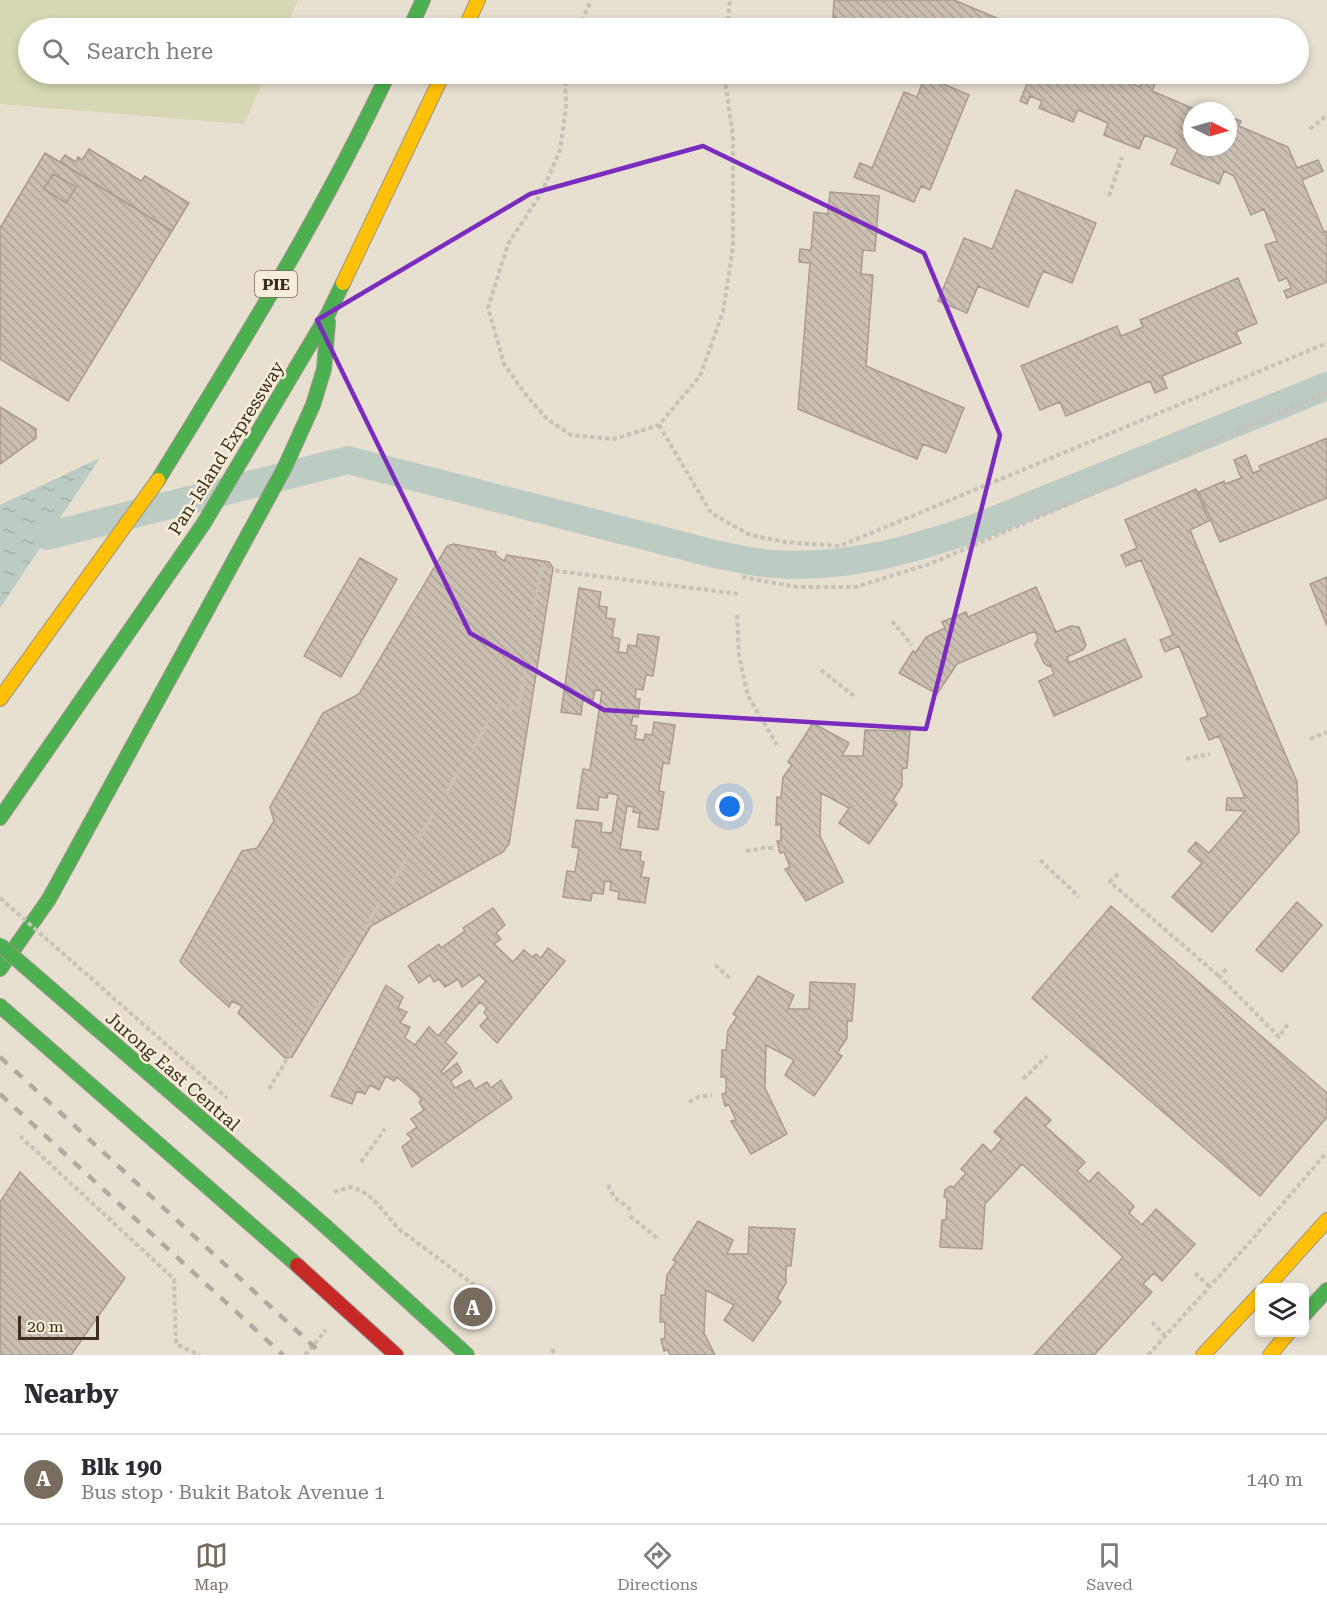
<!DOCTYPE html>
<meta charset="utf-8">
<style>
:root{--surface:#fff;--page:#f7f7f7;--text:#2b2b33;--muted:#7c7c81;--line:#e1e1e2;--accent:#786c5e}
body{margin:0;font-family:"Roboto Serif",serif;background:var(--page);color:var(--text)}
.controls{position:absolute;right:18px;bottom:18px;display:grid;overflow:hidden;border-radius:9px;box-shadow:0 3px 9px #0003}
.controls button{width:54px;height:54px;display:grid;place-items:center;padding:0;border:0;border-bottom:2px solid var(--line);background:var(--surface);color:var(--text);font:30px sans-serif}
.compass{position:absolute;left:1183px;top:102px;width:54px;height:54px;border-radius:50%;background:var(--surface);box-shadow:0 3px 9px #0003;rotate:95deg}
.scale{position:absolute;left:18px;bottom:15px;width:81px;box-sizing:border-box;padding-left:6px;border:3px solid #3d2e20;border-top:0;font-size:16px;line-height:21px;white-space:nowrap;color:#3d2e20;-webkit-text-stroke:4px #f7eed8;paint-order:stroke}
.you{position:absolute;left:730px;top:807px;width:21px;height:21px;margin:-15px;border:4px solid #fff;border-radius:50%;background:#1a73e8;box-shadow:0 0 0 9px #1a73e833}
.badge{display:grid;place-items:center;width:39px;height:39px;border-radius:50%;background:var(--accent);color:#fff;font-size:20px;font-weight:700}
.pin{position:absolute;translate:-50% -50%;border:3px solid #fff;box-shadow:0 2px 6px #0006}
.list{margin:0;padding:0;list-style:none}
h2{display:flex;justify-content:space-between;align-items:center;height:78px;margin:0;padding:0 24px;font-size:26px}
h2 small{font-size:20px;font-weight:400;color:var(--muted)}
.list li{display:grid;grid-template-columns:39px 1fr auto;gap:18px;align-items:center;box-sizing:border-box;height:90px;padding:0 24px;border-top:2px solid var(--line)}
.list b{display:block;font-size:22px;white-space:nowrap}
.list p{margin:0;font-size:20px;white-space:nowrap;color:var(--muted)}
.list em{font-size:20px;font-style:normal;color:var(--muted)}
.icon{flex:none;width:33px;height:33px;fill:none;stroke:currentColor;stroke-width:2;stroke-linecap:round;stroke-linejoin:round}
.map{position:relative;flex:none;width:1327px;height:1355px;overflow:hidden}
.search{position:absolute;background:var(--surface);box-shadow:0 3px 9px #0003;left:18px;right:18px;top:18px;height:66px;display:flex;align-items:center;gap:15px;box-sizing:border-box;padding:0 21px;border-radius:33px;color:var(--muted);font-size:22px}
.sheet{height:168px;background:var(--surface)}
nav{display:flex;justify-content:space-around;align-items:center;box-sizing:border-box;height:84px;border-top:2px solid var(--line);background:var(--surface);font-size:16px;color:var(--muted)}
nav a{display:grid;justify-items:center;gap:3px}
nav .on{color:var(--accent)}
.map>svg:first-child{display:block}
</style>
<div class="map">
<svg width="1327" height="1355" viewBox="0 0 1327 1355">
<defs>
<pattern id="water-ripples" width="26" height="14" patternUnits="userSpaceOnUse" patternTransform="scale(1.5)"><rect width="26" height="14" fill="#bcccc2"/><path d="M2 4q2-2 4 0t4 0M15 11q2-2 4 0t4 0" fill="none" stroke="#a2b0a6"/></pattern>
<pattern id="building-back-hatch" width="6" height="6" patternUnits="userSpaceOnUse" patternTransform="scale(1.5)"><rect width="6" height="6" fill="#cbbfb2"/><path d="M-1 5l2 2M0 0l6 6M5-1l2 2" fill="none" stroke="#afa499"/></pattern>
</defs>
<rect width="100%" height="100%" fill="#e7e0d1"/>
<path fill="#d6d7b3" d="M0,0H298L285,28H28V74H266L244,124L0,104Z"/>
<path fill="url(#water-ripples)" d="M100,458L0,608V505Z"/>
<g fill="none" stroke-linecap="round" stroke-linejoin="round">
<path stroke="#bcccc2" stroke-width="28" d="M47,536L348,460L719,555C737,558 755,563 773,564C845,569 908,551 975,528L1327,386"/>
</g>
<path fill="url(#building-back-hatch)" stroke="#a89c90" stroke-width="1.5" d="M834,0H954L999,19L995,28H860L833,17Z
M1031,74H1108L1140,87L1145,74H1159L1152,91L1199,111L1201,105L1216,111H1192V147H1228V116L1241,121L1239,126L1288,147L1297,168L1318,160L1323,171L1302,180L1324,232L1327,231V282L1287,298L1284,291L1291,288L1287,278L1279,281L1265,245L1277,241L1264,209L1251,215L1234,176L1224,171L1219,184L1171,164L1178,149L1145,135L1139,149L1104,135L1108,123L1078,110L1073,122L1039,108L1042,101L1030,96L1027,104L1020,101Z
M925,76L969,95L930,190L921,186L914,202L854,177L860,163L872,168L904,92L917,97Z
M89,149L141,181L145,176L189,203L172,231L60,162L65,155L76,162L78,157L82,160Z
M45,153L172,231L68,401L0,359V228Z
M53,174L76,187L66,203L44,189Z
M1016,190L1096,223L1072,283L1043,271L1028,307L978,286L967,313L938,301L964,238L992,249Z
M830,192L879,196L875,251L863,250L861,274L873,275L866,366L964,408L946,453L923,444L917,459L798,409L810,263L799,262L800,249L811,250L814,212L828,214Z
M1238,278L1257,323L1236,332L1241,343L1162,376L1167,388L1155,393L1150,381L1066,416L1060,402L1040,410L1021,366L1117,326L1121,336L1143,327L1140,320Z
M0,407L36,429V438L0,464Z
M1327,438V498L1220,542L1199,492L1224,481L1225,484L1241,478L1234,460L1246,455L1253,473L1261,470L1259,466Z
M1196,489L1209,521L1190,530L1297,782L1299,832L1212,932L1172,897L1202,863L1188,851L1196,842L1209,853L1245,811L1226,810L1227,798H1245L1219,736L1209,740L1200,719L1208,716L1179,646L1165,652L1160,640L1173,635L1141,560L1126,566L1121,555L1137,548L1125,520Z
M453,544L496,552L495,554L504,561L507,555L549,562L553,568L509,844L503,852L371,926L292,1057L285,1058L238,1013L242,1006L232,1001L229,1007L183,965L180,961L242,851L257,848L274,821L270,807L323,713L359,694L447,546Z
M360,558L397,579L341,677L304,656Z
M1327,577V626L1310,584Z
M1036,587L1056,632L1071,626L1079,627L1086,645L1083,650L1067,657L1069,663L1125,639L1142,677L1054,716L1039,681L1054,674L1050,665L1048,666L1044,663L1035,644L1038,639L1035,631L957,664L937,694L899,673L913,651L916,652L926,637L945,628L942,622L966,612L968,617Z
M579,588L601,592L599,606L607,607L606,618L615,619L612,637L620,639L618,652L627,653L628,645L636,646L638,634L659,637L653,676L646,675L643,690L636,689L635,699H640L638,717L633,716L631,725L637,726L635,739L644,740L645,734L652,735L654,722L675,725L669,764L663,763L659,791L664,792L658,830L638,827L640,813L633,812L634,807L627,806L620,849L641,852L640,861L644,862L641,877L649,878L645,903L618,899L619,892L610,890L611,882L605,881L603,894L592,893L591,901L563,897L567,871L575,872L579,848L572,847L576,820L602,823L601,832L612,833L618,795L608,793L607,798L599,797L598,810L577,808L583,769L590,770L602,691L595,690L593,700L583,699L581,715L561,712Z
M813,723L849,743L842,756H863L865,730L910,731L907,768L902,769V786L893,800L897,804L869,844L839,823L849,808L821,793L820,836L843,882L806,901L785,869L790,867L784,852L780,853L777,841H781V824L776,825L777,797L781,798L783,777L792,765L788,762Z
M1297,902L1322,925L1282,972L1256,950Z
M1111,906L1327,1093V1117L1260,1196L1032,998Z
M493,908L505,925L496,933L501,939L494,944L513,962L524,950L532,957L536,954L541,958L548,948L565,961L497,1043L480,1026L488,1017L484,1013L487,1008L480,1002L445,1042L457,1053L441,1072L443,1074L457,1063L462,1072L451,1081L455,1088L470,1080L475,1089L487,1082L491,1088L501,1080L512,1098L412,1167L402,1147L412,1139L407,1134L417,1127L411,1119L424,1110L419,1102L422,1100L417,1094L397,1077L394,1081L386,1076L379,1090L370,1085L365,1094L357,1091L352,1104L331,1096L386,985L403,997L398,1008L407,1012L400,1023L410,1027L405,1038L415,1045L429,1027L438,1036L486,981L479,975L462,987L458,979L445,987L439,979L434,982L430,975L419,983L408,966L439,944L441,948L465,931L463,928Z
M758,976L794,995L788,1009H809L810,982L855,984L852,1021H847V1038L837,1053L842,1056L814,1096L785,1075L794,1060L766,1045L765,1088L787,1134L751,1154L731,1121L736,1120L729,1105L725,1106L722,1094L726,1093V1077H721L722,1050H726L728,1030L737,1017L733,1014Z
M1026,1097L1051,1120L1045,1126L1085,1162L1077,1171L1089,1182L1098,1172L1134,1206L1129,1213L1142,1225L1156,1209L1195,1244L1162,1281L1154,1273L1143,1284L1152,1292L1094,1355H1034L1123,1257L1022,1164L985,1204L982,1249L940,1247L942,1220H946L947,1198L944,1197L945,1190L950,1186L954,1187L966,1173L961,1169L983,1144L991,1152L1002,1139L994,1132Z
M20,1172L125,1278L71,1355H0V1202Z
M698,1221L733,1240L727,1254H748L749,1227L795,1229L791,1266H786V1283L777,1298L781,1302L753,1341L724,1320L734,1305L706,1290L704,1333L715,1355H670L668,1350L664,1351L661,1339L665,1338V1322H660L661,1295H665L667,1275L676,1262L673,1260Z"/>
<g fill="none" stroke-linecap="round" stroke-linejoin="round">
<defs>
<path id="fast" d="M410,28L423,0
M158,480C239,348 322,215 388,74
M0,818L204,523L328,314L343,283
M0,969L49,899L284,469L313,405L324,369L328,322
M0,1006L297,1265
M323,1224L467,1355
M1304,1315L1327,1290"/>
<path id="slow" d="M465,28L478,0
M343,283L443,74
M0,699L158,480
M1266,1288L1327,1220
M1203,1355L1260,1294
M1270,1355L1289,1332"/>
<path id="jam" d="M297,1265L396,1355"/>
</defs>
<use href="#fast" stroke="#9c958a" stroke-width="16"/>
<use href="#slow" stroke="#9c958a" stroke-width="16"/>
<use href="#jam" stroke="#9c958a" stroke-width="16"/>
<path stroke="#c8c2b9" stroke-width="4" stroke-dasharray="4.5 3" stroke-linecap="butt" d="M579,28L591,0
M727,28L730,0
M565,74L566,107L560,150L542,192L508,244L488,308L504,364L526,395L547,419L571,435L614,439L659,425L700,376L723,312L733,247V136L724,74
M1310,129L1327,115
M1109,196L1122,157
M659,425L711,513L750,535L785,542L840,546L1327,343
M742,577L797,587H856L932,563L1327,393
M737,615L739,656L748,696L777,745
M892,621L912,645
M821,670L854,696
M1310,739L1327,732
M1186,759L1210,754
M746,851L764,848H774
M1040,860L1079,897
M1118,874L1110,882L1220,977
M715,965L732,980
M1226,969L1220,977L1279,1037L1288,1024
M1023,1079L1047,1056
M269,1089L498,706L518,709L541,569L739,594
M689,1102L698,1097L712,1095
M20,1136L174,1279L176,1344L200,1355
M361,1162L385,1129
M608,1185L614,1197L631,1210
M334,1192L350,1187L360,1190L373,1199L399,1229L478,1288
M630,1216L657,1238
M1195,1273L1210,1287
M1152,1322L1165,1336
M552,1349L555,1355
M305,1355L326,1330
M1148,1355L1249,1243L1327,1152"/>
<use href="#fast" stroke="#4caf50" stroke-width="14"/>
<use href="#slow" stroke="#ffc107" stroke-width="14"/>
<use href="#jam" stroke="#c62828" stroke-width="14"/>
<path stroke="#afaaa2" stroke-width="4.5" stroke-dasharray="10 10" stroke-linecap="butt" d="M0,1057L323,1355
M0,1094L283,1355"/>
<defs>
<path id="fast-bridge" d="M0,945L323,1224"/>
</defs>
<use href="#fast-bridge" stroke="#9c958a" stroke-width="16" stroke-linecap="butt"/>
<path stroke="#c8c2b9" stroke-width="4" stroke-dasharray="4.5 3" stroke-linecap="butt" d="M0,898L227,1098"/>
<use href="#fast-bridge" stroke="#4caf50" stroke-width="14"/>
</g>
<path fill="none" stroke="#7b2cbf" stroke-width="4.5" stroke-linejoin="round" d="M703,146L924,253L1000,435L926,729L604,710L470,633L317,320L530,194Z"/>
<g text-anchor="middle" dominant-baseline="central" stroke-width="5" stroke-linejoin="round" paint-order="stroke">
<rect fill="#f7eed8" stroke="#756857" stroke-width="1.5" x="255" y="271" width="42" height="26" rx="4.5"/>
<g font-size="16" font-weight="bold" fill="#3d2e20">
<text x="276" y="284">PIE</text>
</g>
<g font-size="18" fill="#3d2e20" stroke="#f7eed8">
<text transform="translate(226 448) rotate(-58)">Pan-Island Expressway</text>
<text transform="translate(173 1071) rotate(41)">Jurong East Central</text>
</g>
</g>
</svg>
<div class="controls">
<button><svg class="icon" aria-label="layers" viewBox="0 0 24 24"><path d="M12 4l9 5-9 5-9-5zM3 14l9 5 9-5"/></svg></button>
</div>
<svg class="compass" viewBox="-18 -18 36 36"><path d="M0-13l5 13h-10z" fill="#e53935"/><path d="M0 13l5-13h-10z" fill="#7c7c81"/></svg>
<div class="scale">20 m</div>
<div class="you"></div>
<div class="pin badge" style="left:473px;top:1307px">A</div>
<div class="search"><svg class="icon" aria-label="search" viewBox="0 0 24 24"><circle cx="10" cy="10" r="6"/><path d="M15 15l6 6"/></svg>Search here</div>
</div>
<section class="sheet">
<h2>Nearby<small></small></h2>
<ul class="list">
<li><span class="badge">A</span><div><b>Blk 190</b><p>Bus stop · Bukit Batok Avenue 1</p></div><em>140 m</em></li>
</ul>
</section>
<nav>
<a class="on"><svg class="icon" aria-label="map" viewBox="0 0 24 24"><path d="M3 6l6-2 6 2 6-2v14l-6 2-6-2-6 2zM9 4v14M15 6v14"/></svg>Map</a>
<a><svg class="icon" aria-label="directions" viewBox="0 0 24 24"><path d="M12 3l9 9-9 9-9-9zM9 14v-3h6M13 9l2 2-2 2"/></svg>Directions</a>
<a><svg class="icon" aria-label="saved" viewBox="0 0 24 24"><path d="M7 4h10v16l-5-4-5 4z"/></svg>Saved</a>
</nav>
